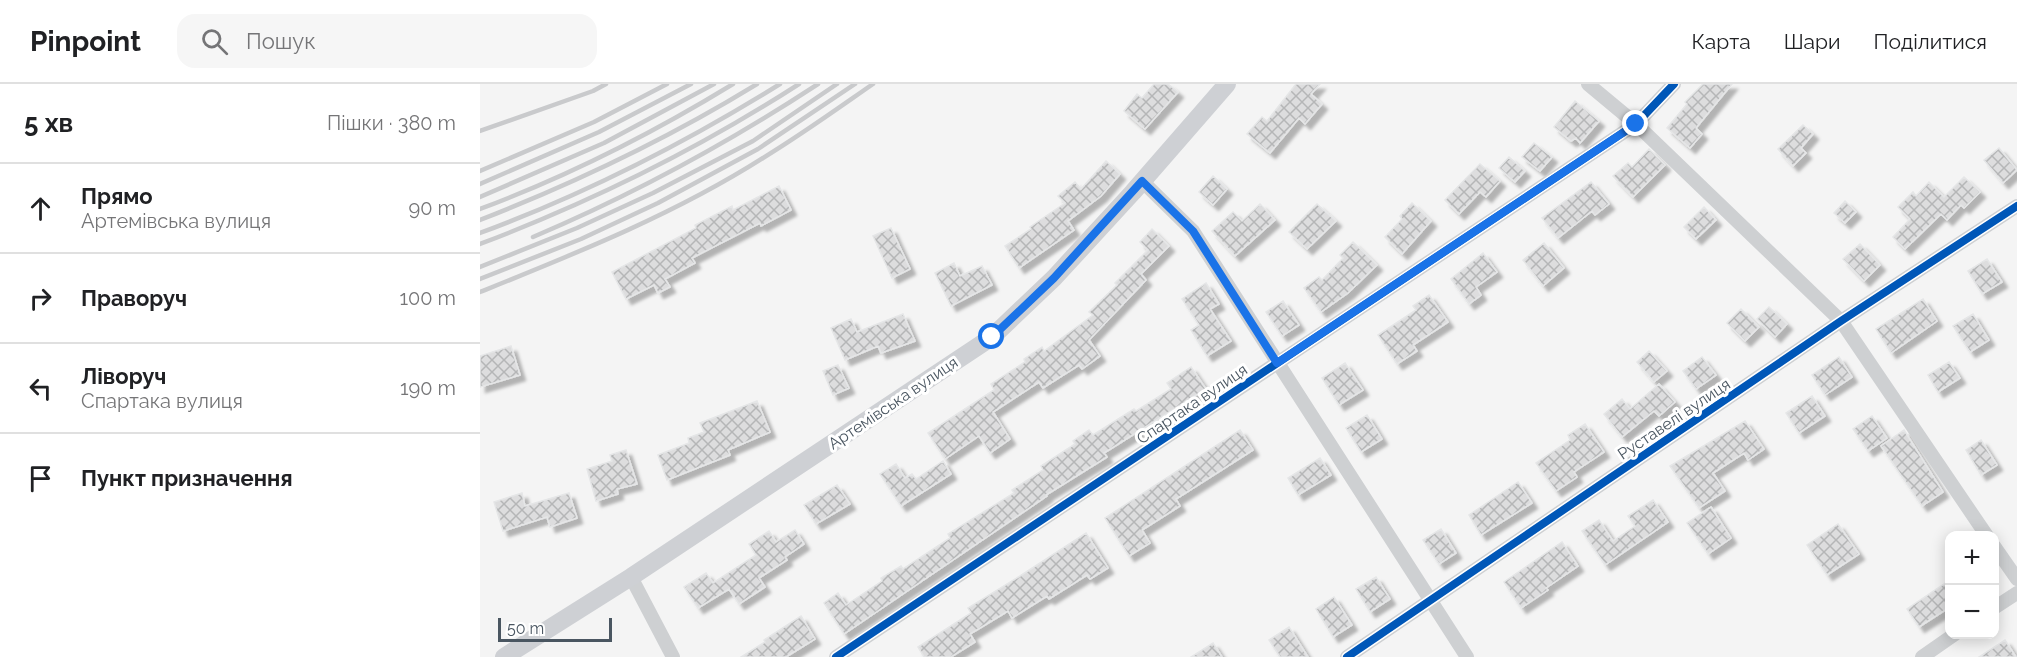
<!DOCTYPE html>
<html lang="uk">
<meta charset="utf-8">
<style>
:root{--surface:#fff;--page:#f6f6f6;--text:#202124;--muted:#757577;--line:#e0e0e0}
body{margin:0;font-family:Raleway,sans-serif;background:var(--page);color:var(--text)}
.controls{position:absolute;right:18px;bottom:18px;display:grid;overflow:hidden;border-radius:12px;box-shadow:0 3px 15px #0003}
.controls button{width:54px;height:54px;display:grid;place-items:center;padding:0;border:0;border-bottom:2px solid var(--line);background:var(--surface);color:var(--text);font:30px sans-serif}
.scale{position:absolute;left:18px;bottom:15px;width:114px;box-sizing:border-box;padding-left:6px;border:3px solid #4a5661;border-top:0;font-size:16px;line-height:21px;white-space:nowrap;color:#4a5661;-webkit-text-stroke:4px #fff;paint-order:stroke}
.stop{position:absolute;width:18px;height:18px;margin:-14px;border:4px solid #1a73e8;border-radius:50%;background:#fff}
.stop.end{background:#1a73e8;border-color:#fff;box-shadow:0 2px 6px #0008}
.list{margin:0;padding:0;list-style:none}
h2{display:flex;justify-content:space-between;align-items:center;height:78px;margin:0;padding:0 24px;font-size:26px}
h2 small{font-size:20px;font-weight:400;color:var(--muted)}
.list li{display:grid;grid-template-columns:39px 1fr auto;gap:18px;align-items:center;box-sizing:border-box;height:90px;padding:0 24px;border-top:2px solid var(--line)}
.list b{display:block;font-size:22px;white-space:nowrap}
.list p{margin:0;font-size:20px;white-space:nowrap;color:var(--muted)}
.list em{font-size:20px;font-style:normal;color:var(--muted)}
.icon{flex:none;width:33px;height:33px;fill:none;stroke:currentColor;stroke-width:2;stroke-linecap:round;stroke-linejoin:round}
.map{position:relative;flex:none;width:1537px;height:573px;overflow:hidden}
header{display:flex;align-items:center;gap:36px;box-sizing:border-box;height:84px;padding:0 30px;background:var(--surface);border-bottom:2px solid var(--line)}
header strong{font-size:28px}
nav{display:flex;gap:33px;margin-inline-start:auto;font-size:21px}
.search{width:420px;height:54px;background:var(--page);display:flex;align-items:center;gap:15px;box-sizing:border-box;padding:0 21px;border-radius:18px;color:var(--muted);font-size:22px}
main{display:flex}
aside{flex:1;background:var(--surface)}
.map>svg:first-child{display:block}
</style>
<header>
<strong>Pinpoint</strong>
<div class="search"><svg class="icon" aria-label="search" viewBox="0 0 24 24"><circle cx="10" cy="10" r="6"/><path d="M15 15l6 6"/></svg>Пошук</div>
<nav><a>Карта</a><a>Шари</a><a>Поділитися</a></nav>
</header>
<main>
<aside>
<h2>5 хв<small>Пішки · 380 m</small></h2>
<ul class="list">
<li><svg class="icon" aria-label="ahead" viewBox="0 0 24 24"><path d="M12 20V5M6 11l6-6 6 6"/></svg><div><b>Прямо</b><p>Артемівська вулиця</p></div><em>90 m</em></li>
<li><svg class="icon" aria-label="right" viewBox="0 0 24 24"><path d="M7 20v-9h11M14 6l5 5-5 5"/></svg><div><b>Праворуч</b></div><em>100 m</em></li>
<li><svg class="icon" aria-label="left" viewBox="0 0 24 24"><path d="M17 20v-9H6M10 6l-5 5 5 5"/></svg><div><b>Ліворуч</b><p>Спартака вулиця</p></div><em>190 m</em></li>
<li><svg class="icon" aria-label="arrive" viewBox="0 0 24 24"><path d="M6 21V4h12l-3 4 3 4H6"/></svg><div><b>Пункт призначення</b></div></li>
</ul>
</aside>
<div class="map">
<svg width="1537" height="573" viewBox="0 0 1537 573">
<defs>
<pattern id="building-cross-hatch" width="8" height="8" patternUnits="userSpaceOnUse" patternTransform="scale(1.5)"><rect width="8" height="8" fill="#ddddde"/><path d="M0 0l8 8M0 8l8-8" fill="none" stroke="#b5b6b7"/></pattern>
<filter id="shadow"><feDropShadow dx="5.5" dy="5.5" stdDeviation="1.5" flood-color="#0004"/></filter>
</defs>
<rect width="100%" height="100%" fill="#f4f4f4"/>
<path fill="url(#building-cross-hatch)" stroke="#e5e6e7" stroke-width="1.5" filter="url(#shadow)" d="M674,0H688L698,8L665,45L644,27L657,10L662,14Z
M816,0H840L831,10L842,20L825,40L819,34L790,69L767,50L782,33L787,37Z
M1223,0H1252L1216,44L1222,50L1210,64L1187,44L1207,20L1205,18Z
M1095,17L1119,37L1100,59L1096,54L1091,57L1074,43Z
M1323,41L1333,50L1321,64L1326,69L1313,82L1298,65Z
M1054,59L1072,73L1060,87L1042,73Z
M1519,64L1537,86L1523,99L1504,76Z
M1169,65L1185,81L1153,113L1133,92L1148,79L1152,83Z
M1029,73L1045,87L1035,98L1019,84Z
M626,77L640,90L621,112L588,137L594,146L539,184L525,162L551,145L550,143L585,119L578,112L595,98L601,105Z
M1000,80L1020,97L1006,113L1000,108L979,130L965,116Z
M733,92L747,105L733,121L719,108Z
M1484,93L1500,108L1484,124L1481,121L1467,136L1461,130L1425,165L1413,153L1430,135L1418,123L1433,108L1436,112L1449,98L1464,113Z
M1111,98L1129,120L1115,131L1112,127L1078,154L1062,134Z
M299,102L311,126L281,142L280,139L212,174L215,179L185,195L190,203L178,209L174,201L146,215L132,188L216,144L215,141L252,122L253,126Z
M1365,117L1376,128L1365,139L1354,129Z
M932,119L951,137L922,170L905,153L922,135L920,132Z
M780,120L795,136L755,172L732,147L753,128L762,137Z
M837,120L856,137L827,165L809,148Z
M1224,123L1236,136L1216,155L1204,143Z
M411,144L430,185L412,194L393,152Z
M672,145L689,162L661,190L666,196L609,256L620,272L602,285L599,281L563,304L559,298L513,328L530,355L510,369L499,352L465,375L448,349L514,306L511,300L545,278L544,275L562,263L564,267L613,231L609,228L637,201L635,199L668,166L660,158Z
M873,158L897,181L868,209L841,228L824,204L839,193L842,196L863,174L860,171Z
M1064,159L1084,184L1063,202L1043,176Z
M1380,160L1400,181L1384,197L1363,175Z
M1003,169L1017,188L996,203L1001,211L989,220L971,195Z
M1507,175L1522,198L1502,210L1488,187Z
M474,179L480,192L502,182L512,201L471,222L455,189Z
M726,199L739,220L730,225L751,257L727,272L711,246L719,241L702,215Z
M949,211L968,238L933,261L937,267L917,280L898,251L936,226L933,222Z
M1443,215L1457,237L1411,269L1396,245Z
M803,217L819,241L802,252L786,228Z
M1289,223L1307,240L1295,253L1277,235Z
M1261,225L1279,243L1265,257L1247,239Z
M423,230L435,257L401,269L398,262L365,276L351,244L371,235L377,248Z
M1493,230L1509,256L1490,268L1473,242Z
M31,262L40,291L0,303V272Z
M1169,267L1187,287L1174,298L1157,278Z
M1222,273L1236,291L1216,305L1203,287Z
M1359,273L1372,293L1345,311L1332,291Z
M1469,278L1480,294L1458,308L1448,291Z
M865,279L883,306L859,321L842,294Z
M358,281L369,304L353,311L343,287Z
M711,283L726,305L624,369L627,373L566,411L567,412L364,550L344,519L358,509L366,521L402,497L401,494L421,482L423,485L470,454L468,450L534,409L532,406L563,386L561,382L595,360L593,357L609,346L613,351L654,325L656,327L691,305L687,299Z
M1179,300L1195,318L1179,332L1174,327L1142,353L1124,330L1142,315L1150,325Z
M1332,312L1345,332L1319,349L1306,329Z
M277,317L290,348L248,366L250,371L187,396L178,371L209,359L208,354L224,348L220,339Z
M887,331L902,355L881,368L866,344Z
M1392,332L1407,354L1388,367L1373,345Z
M1265,337L1284,365L1268,376L1264,369L1233,389L1245,407L1219,424L1190,382Z
M1105,340L1124,368L1094,388L1097,393L1076,407L1056,379L1090,356L1088,351Z
M760,346L773,366L696,415L700,422L662,446L670,459L649,472L625,434Z
M1424,346L1463,408L1442,422L1401,362Z
M1501,356L1517,381L1501,391L1486,366Z
M146,366L157,400L137,405L138,410L116,417L107,385L132,377L130,371Z
M840,374L851,391L818,411L808,394Z
M463,377L471,390L421,422L400,390L416,380L425,394L432,390L436,395Z
M1038,398L1052,419L1001,451L989,431Z
M357,401L370,420L336,440L324,421Z
M42,409L45,422L89,409L97,434L70,443L67,433L23,447L14,418Z
M1173,416L1188,438L1125,481L1102,447L1119,436L1133,457L1155,442L1148,432Z
M1231,423L1251,454L1228,470L1207,439Z
M1358,440L1379,470L1347,491L1327,461Z
M961,445L976,469L959,480L943,456Z
M315,446L324,460L305,473L307,476L279,494L285,503L259,520L249,505L218,524L204,503L226,489L233,499L276,471L269,460L289,447L296,458Z
M606,449L628,484L610,495L607,491L569,515L567,512L532,534L528,527L490,550L495,558L471,573H444L438,563L491,529L488,524L540,492Z
M1082,458L1098,482L1066,504L1068,506L1041,524L1024,498Z
M896,493L910,515L890,528L876,505Z
M1470,496V523L1439,543L1427,525Z
M854,513L872,541L853,553L836,525Z
M321,532L335,555L306,573H261L285,558L284,556Z
M809,543L828,573H800L789,556Z
M1525,556L1536,573H1499Z
M733,559L742,573H711Z"/>
<g fill="none" stroke-linecap="round" stroke-linejoin="round">
<path stroke="#ced0d2" stroke-width="14" d="M1108,0L1156,40L1361,237L1507,452
M662,97L713,147L987,573
M1514,462L1537,495
M151,493L193,573
M1514,524L1537,509
M356,573L1156,40L1194,0
M867,573L1361,237L1537,122
M1442,573L1475,550"/>
<path stroke="#ced0d4" stroke-width="18" d="M24,573L151,493L512,253L574,194L653,108L747,0"/>
<path stroke="#c9cacc" stroke-width="4.5" d="M0,47L113,7L126,0
M0,87L114,38L187,0
M0,100L119,48L211,0
M0,113L124,59L234,0
M0,125C88,92 173,49 253,0
M0,136C97,98 189,54 277,0
M0,149C105,110 205,59 300,0
M53,153C152,111 248,59 338,0
M0,160C111,118 220,64 319,0
M0,183L97,144L173,109L273,57L357,0
M0,195L101,155L178,119L278,65L375,0
M0,208C97,169 195,130 283,74C321,51 357,25 393,0"/>
<defs>
<path id="cycleway" d="M356,573L1156,40L1194,0
M867,573L1361,237L1537,122"/>
</defs>
<use href="#cycleway" stroke="#fff" stroke-width="11"/>
<use href="#cycleway" stroke="#0057b8" stroke-width="8"/>
</g>
<g fill="none" stroke-linecap="round" stroke-linejoin="round">
<path stroke="#1a73e8" stroke-width="8" d="M512,253L574,194L662,97L713,147L797,279L1156,40"/>
</g>
<g text-anchor="middle" dominant-baseline="central" stroke-width="6" stroke-linejoin="round" paint-order="stroke">
<g font-size="16" fill="#4a5661" stroke="#fff">
<text transform="translate(413 319) rotate(-34)">Артемівська вулиця</text>
<text transform="translate(712 320) rotate(-34)">Спартака вулиця</text>
<text transform="translate(1194 335) rotate(-34)">Руставелі вулиця</text>
</g>
</g>
</svg>
<div class="controls">
<button>+</button>
<button>−</button>
</div>
<div class="scale">50 m</div>
<div class="stop" style="left:512px;top:253px"></div>
<div class="stop end" style="left:1156px;top:40px"></div>
</div>
</main>
